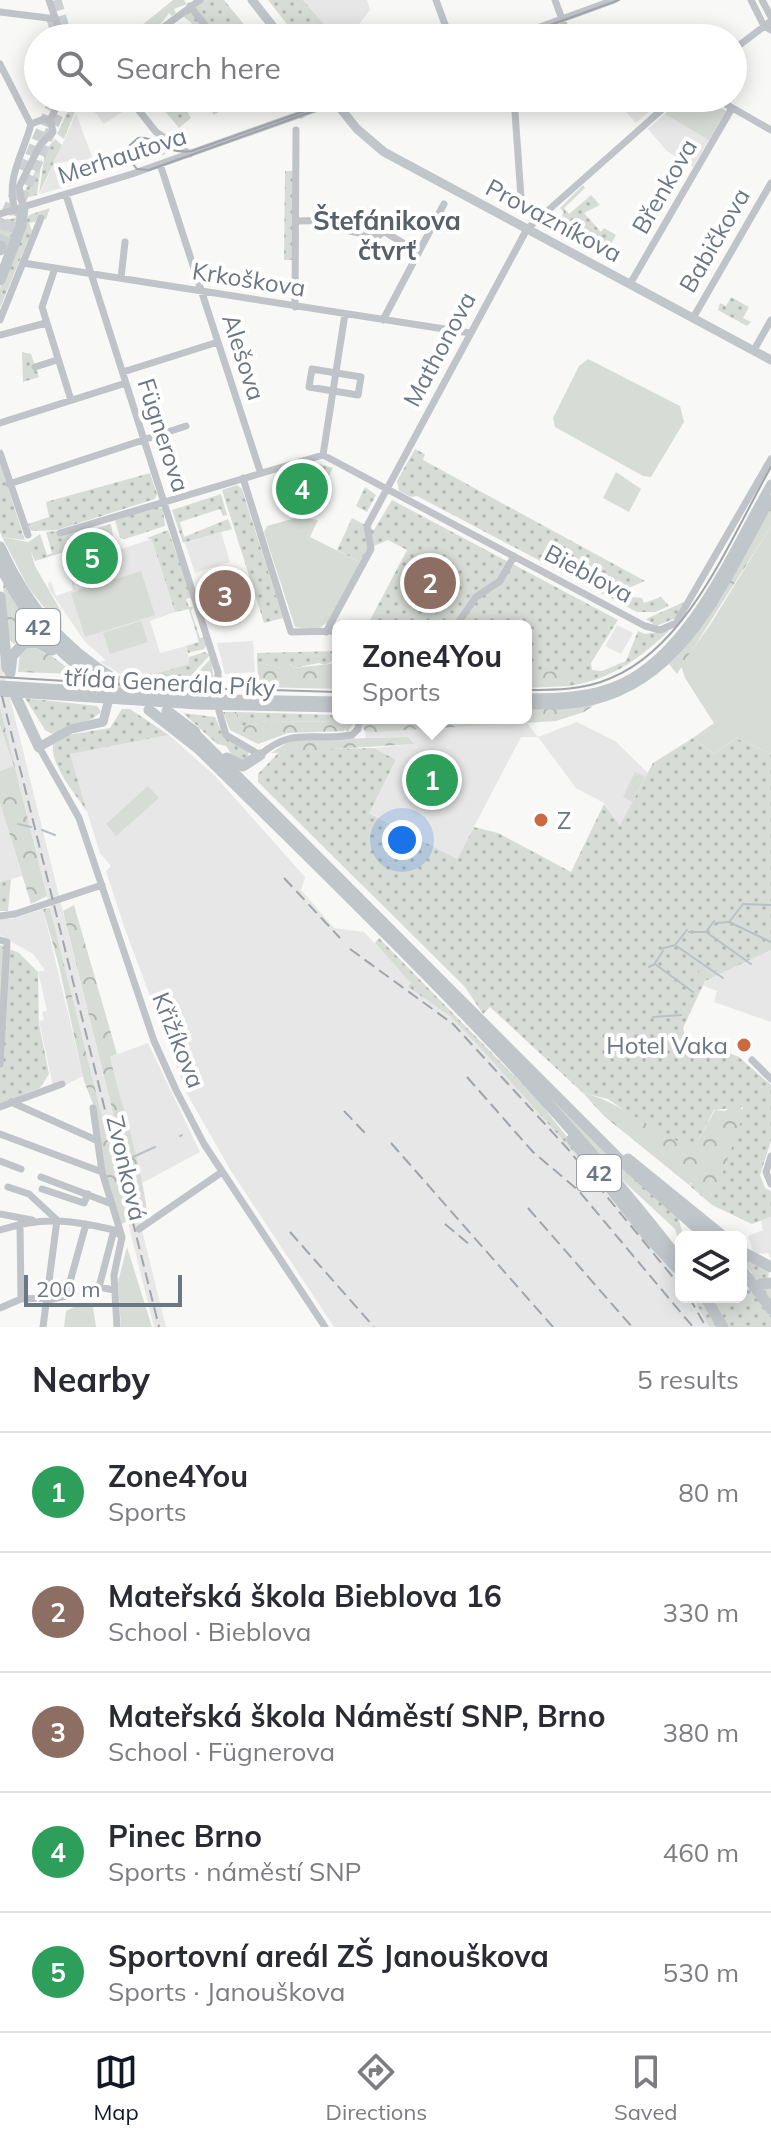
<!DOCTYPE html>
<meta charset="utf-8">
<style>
:root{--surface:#fff;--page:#f2f2f3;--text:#2b2b33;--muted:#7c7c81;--line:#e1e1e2;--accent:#111827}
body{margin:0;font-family:Mulish,sans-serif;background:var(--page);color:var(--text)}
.controls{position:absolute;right:24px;bottom:24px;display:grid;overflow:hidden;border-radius:12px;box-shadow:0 4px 20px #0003}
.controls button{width:72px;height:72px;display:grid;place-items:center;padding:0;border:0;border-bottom:2px solid var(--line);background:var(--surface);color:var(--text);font:40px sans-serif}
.scale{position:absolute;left:24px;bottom:20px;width:158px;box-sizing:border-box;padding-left:8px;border:4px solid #6b7783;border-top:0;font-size:22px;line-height:28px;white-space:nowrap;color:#6b7783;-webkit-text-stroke:6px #fff;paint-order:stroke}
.you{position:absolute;left:402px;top:840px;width:28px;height:28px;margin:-20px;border:6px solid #fff;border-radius:50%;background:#1a73e8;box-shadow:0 0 0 12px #1a73e833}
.badge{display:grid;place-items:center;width:52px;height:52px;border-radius:50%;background:var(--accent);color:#fff;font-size:26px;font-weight:700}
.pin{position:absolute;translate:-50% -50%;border:4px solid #fff;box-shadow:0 2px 8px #0006}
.popup{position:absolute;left:332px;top:620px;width:200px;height:104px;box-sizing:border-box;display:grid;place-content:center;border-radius:12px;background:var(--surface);filter:drop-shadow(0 2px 6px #0005);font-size:26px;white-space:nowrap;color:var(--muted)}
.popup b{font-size:30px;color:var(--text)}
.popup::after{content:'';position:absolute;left:50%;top:100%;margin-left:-16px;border:16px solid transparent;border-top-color:var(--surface)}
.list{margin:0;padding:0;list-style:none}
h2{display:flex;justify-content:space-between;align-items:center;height:104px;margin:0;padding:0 32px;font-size:34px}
h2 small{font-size:26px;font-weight:400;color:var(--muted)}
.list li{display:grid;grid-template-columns:52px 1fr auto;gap:24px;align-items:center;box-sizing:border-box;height:120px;padding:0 32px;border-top:2px solid var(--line)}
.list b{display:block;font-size:30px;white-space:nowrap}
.list p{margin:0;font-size:26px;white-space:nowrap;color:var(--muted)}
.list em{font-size:26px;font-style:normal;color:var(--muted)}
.icon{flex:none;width:44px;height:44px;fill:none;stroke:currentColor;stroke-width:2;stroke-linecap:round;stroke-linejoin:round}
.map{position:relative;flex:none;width:771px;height:1327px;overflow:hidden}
.search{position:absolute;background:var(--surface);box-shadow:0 4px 20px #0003;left:24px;right:24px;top:24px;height:88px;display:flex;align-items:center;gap:20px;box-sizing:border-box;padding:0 28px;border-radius:44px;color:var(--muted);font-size:30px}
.sheet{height:704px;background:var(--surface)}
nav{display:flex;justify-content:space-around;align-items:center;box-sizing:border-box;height:112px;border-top:2px solid var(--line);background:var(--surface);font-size:22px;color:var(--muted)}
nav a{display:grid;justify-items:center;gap:4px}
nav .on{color:var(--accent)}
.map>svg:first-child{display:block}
</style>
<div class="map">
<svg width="771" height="1327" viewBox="0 0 771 1327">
<defs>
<pattern id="grass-dots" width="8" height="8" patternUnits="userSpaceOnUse" patternTransform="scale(2)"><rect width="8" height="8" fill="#d8dcd6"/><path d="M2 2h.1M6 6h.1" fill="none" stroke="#b3b7b3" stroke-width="1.8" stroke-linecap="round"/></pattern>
<pattern id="forest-crowns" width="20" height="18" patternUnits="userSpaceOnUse" patternTransform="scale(2)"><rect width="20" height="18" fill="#d8dcd6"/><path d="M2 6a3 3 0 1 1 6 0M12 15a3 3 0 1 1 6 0" fill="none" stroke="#b3b7b3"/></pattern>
</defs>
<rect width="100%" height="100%" fill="#f8f8f6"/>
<path fill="#e6e7e6" d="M303,0H367L370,10L348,38H336Z
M84,98H126L131,106L104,124Z
M618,98H665L636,123L619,104Z
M682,98H703L726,111L693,167L667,151L648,129Z
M76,114L93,159L54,163L56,171L68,168L73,185L40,194Z
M221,532L230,562L195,573L185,543Z
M152,539L175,612L150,621L160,653L186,646L190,664L152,676H139L138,672L122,675L100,662L106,660L85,642L49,589L48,583L51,582L56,596L73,590L71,576L76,589L88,585L86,571L91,585L108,579L104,565L110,563L104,543L114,540L118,550Z
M240,573L251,606L210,619L199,586Z
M617,625L633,633L621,654L605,646Z
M253,641L255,672L225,674L217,643Z
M0,658L166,1327H154L15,767L0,771V725L13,760L0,707Z
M577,722L615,741L648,773L620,825L604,803L576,788L538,737H521L457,859L368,812L396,761L374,748L413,744L408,737L366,738L365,731L527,723L538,737Z
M169,735L215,776L305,877L301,890L334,928L364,932L412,983L409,988L451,1017L475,1042L571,1149L664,1261L681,1275V1297H693L709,1327H334L231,1171L186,1092L126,932L106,871L111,866L100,853L69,754Z
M0,803L22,876L0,882Z
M43,909L83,1076L54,1091L39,1021L44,1020L42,1012L47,1010L38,972L45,970L33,954L0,935V918L12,919Z
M771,950V1022L714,1002L717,991L702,985L705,981Z
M148,1043L200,1152L142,1183L110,1057Z
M771,1217V1259L768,1253L754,1254L748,1236L763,1230L761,1221Z"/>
<path fill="url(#grass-dots)" d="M204,0H224L255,38H242L232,26L223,33L226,38H217L195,8Z
M268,0H303L336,38H298Z
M191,11L206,28L202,31L208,38H175L192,23L181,15Z
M74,98L85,99L75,111L64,139L57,134Z
M154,98H180L191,118L179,128Z
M200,98H227L230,105L214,115Z
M141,138L155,142L166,154L156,157L155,154L135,165L130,149Z
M55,139L62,145L39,194L45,151Z
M42,158L37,195L29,197L25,191Z
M285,171H293L292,260H284Z
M583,185L585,188L564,208L569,214L591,195L600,205L584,213L601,232L604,228L616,235L607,252L564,228L567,221L561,218L564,212L560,208Z
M50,208L46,219L39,216L35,222L29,223L32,231L0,308V288L29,215Z
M18,217L9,248L0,244V222Z
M731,297L749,307L743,318L751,322L747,326L718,310L720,303L726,306Z
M22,352L31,354L39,377L23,382Z
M415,449L425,454L423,460L645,581L628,588L631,597L642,598L644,603L661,597L669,606L655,612H637L417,496L411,497L399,491L397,481Z
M312,462L333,468L322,489L320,488Z
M0,463L25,540L2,537L0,532Z
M150,473L157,494L155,499L57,530L31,531L28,524L49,517L46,502Z
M237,485L242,489L283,618L264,623L222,490Z
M365,487L376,495L367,512L356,506Z
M221,494L227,515L223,516L220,509L180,522L184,537L228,519L232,529L183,543L172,510Z
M392,500L618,620L591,663L592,670L602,671L626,661L638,631L645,634L670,630C639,659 613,679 569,686L567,672H526V626H367L407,550L388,540L367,549L360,562L337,550L352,518L374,530Z
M156,506L163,509L165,526L125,539L120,538L115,520Z
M111,524L113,537L35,561L27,543L40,534L47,555L52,553L46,532L86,528L90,530Z
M168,530L192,597L186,599L189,607H193L191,611L200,638L204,637L207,644L204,649L188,653L186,646L199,642L189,609L175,612L152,540L147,538Z
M684,602L676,618L656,626L646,619Z
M338,651V663L332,661L325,665L319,663L294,668L290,664L281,668L257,662V653Z
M205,652L210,655L188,679L149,677L148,675L137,677L138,671L140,676L151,673L152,675L189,664V657Z
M25,698L97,706L101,712L92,719L52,734L45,730Z
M122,709H130L169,735L70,754L87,812C76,794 50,766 53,744L68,735L110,728Z
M236,712L338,715V718H353L355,722L347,732L342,722L267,721L240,727L237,726Z
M183,713L215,717L224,737L249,749L248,760L236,761L226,746L217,744Z
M693,738L714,754L736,738L771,754V950L705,981L683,1028L686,1039L693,1045L712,1046L739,1057L771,1085V1141L760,1175L765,1188L771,1191V1217L752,1224L712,1205L689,1185L724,1169L743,1107L714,1110L694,1149L663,1137L608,1099L583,1093L490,1007L483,1014L465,987L258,782V774L281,750L374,748L396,760L369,813L457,859L474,827L498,833L571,872L604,804L620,825L653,763Z
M11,879L8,911H0V882Z
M379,938L538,1100L647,1239L681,1275L664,1261L571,1149L475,1042L451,1017L408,987L411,983L375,943Z
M0,945L19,953L38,972L39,1024L49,1074L40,1088L0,1104Z
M465,1010L678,1217L682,1231L678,1238L675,1229L618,1176Z
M741,1255L769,1270L768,1280L741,1285V1277L744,1280L752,1273L741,1261Z
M771,1286V1327H709L693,1297H741V1290L750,1289L763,1299L764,1288Z"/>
<path fill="url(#forest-crowns)" d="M771,506V526L677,674L669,664L680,653Z
M3,581L38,637L22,638L14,644L5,636Z
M30,645L41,648L76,674L18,672L20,650Z
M211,658L215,687L191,680Z
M285,660L294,668L338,663V689L259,687L257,662L281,668Z
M568,671L569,686L526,688V672Z
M597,703L584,712L556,721L374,732L365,731L361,725L365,718H526V709Z
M0,707L47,896L31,904L0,803V771L14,766L0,725Z
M223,712H236L240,727L267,721L342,722L346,727L344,731L288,733L258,744L230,730Z
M408,737L414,744L271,753L292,740Z
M74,905L117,1054L110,1057C123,1111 141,1161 148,1218L140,1222L63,911Z
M50,908L128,1221L121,1224L103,1169L93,1104L84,1081L59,966L43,909Z
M771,946V950L708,978L699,975V970C719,978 752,955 771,946Z
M583,1093C625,1103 652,1133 694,1148L715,1110L725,1111L737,1102L744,1113L718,1186L712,1193L691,1183L689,1185L604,1116Z"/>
<path fill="#d8dcd6" d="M173,0H184L187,4L174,9L176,13L172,16L169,13L159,26H154L156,29H150L152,33L141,38H126Z
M682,98H703L726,111L709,140L665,114Z
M588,359L680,406L684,422L651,477L643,476L555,427L553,418L579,366Z
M616,472L641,489L629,512L603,498Z
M299,517L318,520L310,537L360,562L329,621L317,630L295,627L264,532L267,526Z
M771,526V754L736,738L714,754L693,738L714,723L685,678L681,665L710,625Z
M2,537L28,542L35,566L61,611L62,630L28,587Z
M141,571L155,615L85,637L71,593Z
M141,621L148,642L110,654L103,633Z
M635,772L645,777L632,802L623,797Z
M148,786L159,798L116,836L106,824Z
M127,1247L152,1327H121L118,1282Z
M80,1304L93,1307L96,1327H64L66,1311Z"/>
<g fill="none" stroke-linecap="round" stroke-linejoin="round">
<path stroke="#b9c1c6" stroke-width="2" d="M18,824L31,827
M42,830L55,835
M730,921L743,904L771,905
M716,923L729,922L771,942
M689,932H706L751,964
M706,932L714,921
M675,945L687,930
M661,949L675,945L723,978
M655,963L663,951
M649,967L655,964L693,992
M653,1017L681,1015
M180,1136L182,1135
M133,1157L155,1147"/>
<path stroke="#ced1d4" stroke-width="11" stroke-dasharray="11 5.5" stroke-linecap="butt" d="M56,0L67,38
M51,16L58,38
M24,171L55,98
M0,229L16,191
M1,246L65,98
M97,678L124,695
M114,679L143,696"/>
<path stroke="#c0c3c7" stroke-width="7" d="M49,0L62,38
M436,0L450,38
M555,0L569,38
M751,0L764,26L771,30
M762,0L771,17
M190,6L215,38
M0,12L56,19
M149,38L200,0
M510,38L614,0
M733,50L771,21
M0,64L31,125
M129,98L156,132L190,154
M514,98L522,212
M715,98L771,130
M49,122L61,98
M160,164L260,471
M66,195L218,672V687
M15,210C5,178 24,153 31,124L44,119L51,123L53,132L40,145L19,187L23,208
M0,214L132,174L346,98
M296,221L353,220L378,228L418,252
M330,222L336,228L377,237L382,233
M23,263L470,333
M55,268L42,307L71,400
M121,278L125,242
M630,284L732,108
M295,307L296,130
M693,318L771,183
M0,320L41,218
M383,320L444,204
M0,335L46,323
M754,350L771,320
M35,367L57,360
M312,369L361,377L358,395L309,387Z
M123,372L218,342
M0,423L126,383
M0,453L28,535
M323,455L345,314
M243,478L291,632L338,631
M9,484L186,426
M60,533L323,455L645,626L660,630L676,623L771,459
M458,623L476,597L500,581L514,556
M326,632L371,549L367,526L527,229L675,98
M219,711L226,735L260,755C293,726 314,742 352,735L358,729L359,718
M39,747L79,818L154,1041L176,1090L204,1144L325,1327
M0,916L15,914L102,885
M0,940L7,942L0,1064
M752,1060L771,1079
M11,1102L96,1140
M0,1107L62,1084
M93,1108L102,1172L122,1237L114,1275L117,1327
M0,1134L102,1172
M771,1156L766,1172L771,1184
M0,1161L21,1169
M41,1177L112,1204
M8,1187L29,1194L57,1220L43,1327
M42,1189L84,1203L88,1194
M0,1214L32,1220
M20,1224L21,1299
M139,1229L222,1172
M0,1230C42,1216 71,1220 114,1230L120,1235
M114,1230L99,1287L114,1290
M48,1300L66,1296L86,1224
M0,1308L21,1299L45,1298"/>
<path stroke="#c1c6cb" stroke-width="9" d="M252,0L282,38
M332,98L357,129L384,152L771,360
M301,114L312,98
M0,685L224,699L338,701
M0,692L198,705L338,708
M526,698C559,698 592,697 622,683C692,650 733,549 771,484
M526,705C548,705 572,706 594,700C688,678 727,575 771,499
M39,747L71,729L103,722L110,695"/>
<path stroke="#c1c6cb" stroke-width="11" d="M0,250L1,246
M0,280L21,226L23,208
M0,547C26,604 61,647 114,679
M0,565C22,610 50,647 91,675
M0,597L7,668
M10,673L12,656L24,643L38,642L52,650
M16,697L39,747
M149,710L200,750C366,914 538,1077 681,1262
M167,711L195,732
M191,730L616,1156L707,1237
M227,758L243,766L260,755
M572,1139L650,1239L677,1268
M628,1159L724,1237
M741,1251L771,1267
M741,1269L771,1309
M761,1284L771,1283
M705,1297L723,1327"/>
<path stroke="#a0a5ab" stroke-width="2" d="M514,38L619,0
M342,98L192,151C162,155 160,136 138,138L129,146V159L137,169L149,170L350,98
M0,677L164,687L338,692
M526,690C555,690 584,690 611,678C689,646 731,537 771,467"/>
<path stroke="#a0a5ab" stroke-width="2" stroke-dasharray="12 6" stroke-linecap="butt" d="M2,696L159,1327
M284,878L340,938
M350,949L453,1024L567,1148L681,1287
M467,1077L533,1152L578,1190L693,1327
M344,1111L365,1133
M391,1143L553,1327
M528,1208L632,1327
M445,1224L470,1245
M290,1232L374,1327
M689,1297L706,1327"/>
</g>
<g fill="#cc6941" stroke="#fff" stroke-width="3">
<circle cx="541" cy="820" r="8"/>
<circle cx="744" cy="1045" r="8"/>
</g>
<g text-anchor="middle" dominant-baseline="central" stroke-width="8" stroke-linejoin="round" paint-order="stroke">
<g fill="#fff" stroke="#97a0a8" stroke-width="2">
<rect x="16" y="609" width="44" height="36" rx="6"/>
<rect x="577" y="1155" width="44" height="36" rx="6"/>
</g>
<g font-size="22" font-weight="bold" fill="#6b7783">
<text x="38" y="627">42</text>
<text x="599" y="1173">42</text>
</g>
<g font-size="24" fill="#6b7783" stroke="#fff">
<text transform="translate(122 155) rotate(-18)">Merhautova</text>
<text transform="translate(664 186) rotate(-60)">Břenkova</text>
<text transform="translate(554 220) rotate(28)">Provazníkova</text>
<text transform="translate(714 240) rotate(-60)">Babičkova</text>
<text transform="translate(249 279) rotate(9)">Krkoškova</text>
<text transform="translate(439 349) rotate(-62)">Mathonova</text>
<text transform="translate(244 357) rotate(72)">Alešova</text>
<text transform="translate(164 435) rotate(72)">Fügnerova</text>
<text transform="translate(589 573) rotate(28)">Bieblova</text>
<text transform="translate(170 682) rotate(3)">třída Generála Píky</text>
<text transform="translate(179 1040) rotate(68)">Křižíkova</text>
<text transform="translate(127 1168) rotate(77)">Zvonková</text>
</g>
<g font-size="24" fill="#6b7783" stroke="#fff" text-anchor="start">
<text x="557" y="820">Z</text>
<text x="728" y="1045" text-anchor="end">Hotel Vaka</text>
</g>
<g font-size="26" font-weight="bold" fill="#586069" stroke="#fff">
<text x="387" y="220">Štefánikova<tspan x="387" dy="30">čtvrť</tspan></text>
</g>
</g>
</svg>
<div class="controls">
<button><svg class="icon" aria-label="layers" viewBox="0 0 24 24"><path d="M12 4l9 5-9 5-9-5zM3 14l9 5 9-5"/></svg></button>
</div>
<div class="scale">200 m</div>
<div class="you"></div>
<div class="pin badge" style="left:432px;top:780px;background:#2e9e5b">1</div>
<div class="popup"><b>Zone4You</b>Sports</div>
<div class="pin badge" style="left:430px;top:583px;background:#8d6e63">2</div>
<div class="pin badge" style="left:225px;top:596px;background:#8d6e63">3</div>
<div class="pin badge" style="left:302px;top:489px;background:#2e9e5b">4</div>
<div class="pin badge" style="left:92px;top:558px;background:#2e9e5b">5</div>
<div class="search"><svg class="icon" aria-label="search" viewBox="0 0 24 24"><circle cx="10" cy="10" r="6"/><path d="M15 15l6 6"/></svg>Search here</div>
</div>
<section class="sheet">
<h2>Nearby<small>5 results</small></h2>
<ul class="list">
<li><span class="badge" style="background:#2e9e5b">1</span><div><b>Zone4You</b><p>Sports</p></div><em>80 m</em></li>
<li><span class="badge" style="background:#8d6e63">2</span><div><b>Mateřská škola Bieblova 16</b><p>School · Bieblova</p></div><em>330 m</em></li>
<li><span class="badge" style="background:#8d6e63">3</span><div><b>Mateřská škola Náměstí SNP, Brno</b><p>School · Fügnerova</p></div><em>380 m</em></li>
<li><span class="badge" style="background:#2e9e5b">4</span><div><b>Pinec Brno</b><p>Sports · náměstí SNP</p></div><em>460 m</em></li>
<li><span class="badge" style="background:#2e9e5b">5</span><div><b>Sportovní areál ZŠ Janouškova</b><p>Sports · Janouškova</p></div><em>530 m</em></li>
</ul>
</section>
<nav>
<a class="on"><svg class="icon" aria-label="map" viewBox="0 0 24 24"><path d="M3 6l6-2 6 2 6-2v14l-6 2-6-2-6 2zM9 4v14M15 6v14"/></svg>Map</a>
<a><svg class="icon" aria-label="directions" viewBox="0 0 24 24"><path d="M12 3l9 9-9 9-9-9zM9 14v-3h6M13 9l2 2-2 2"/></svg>Directions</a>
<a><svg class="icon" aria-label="saved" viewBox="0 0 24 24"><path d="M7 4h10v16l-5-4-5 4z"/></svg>Saved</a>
</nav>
